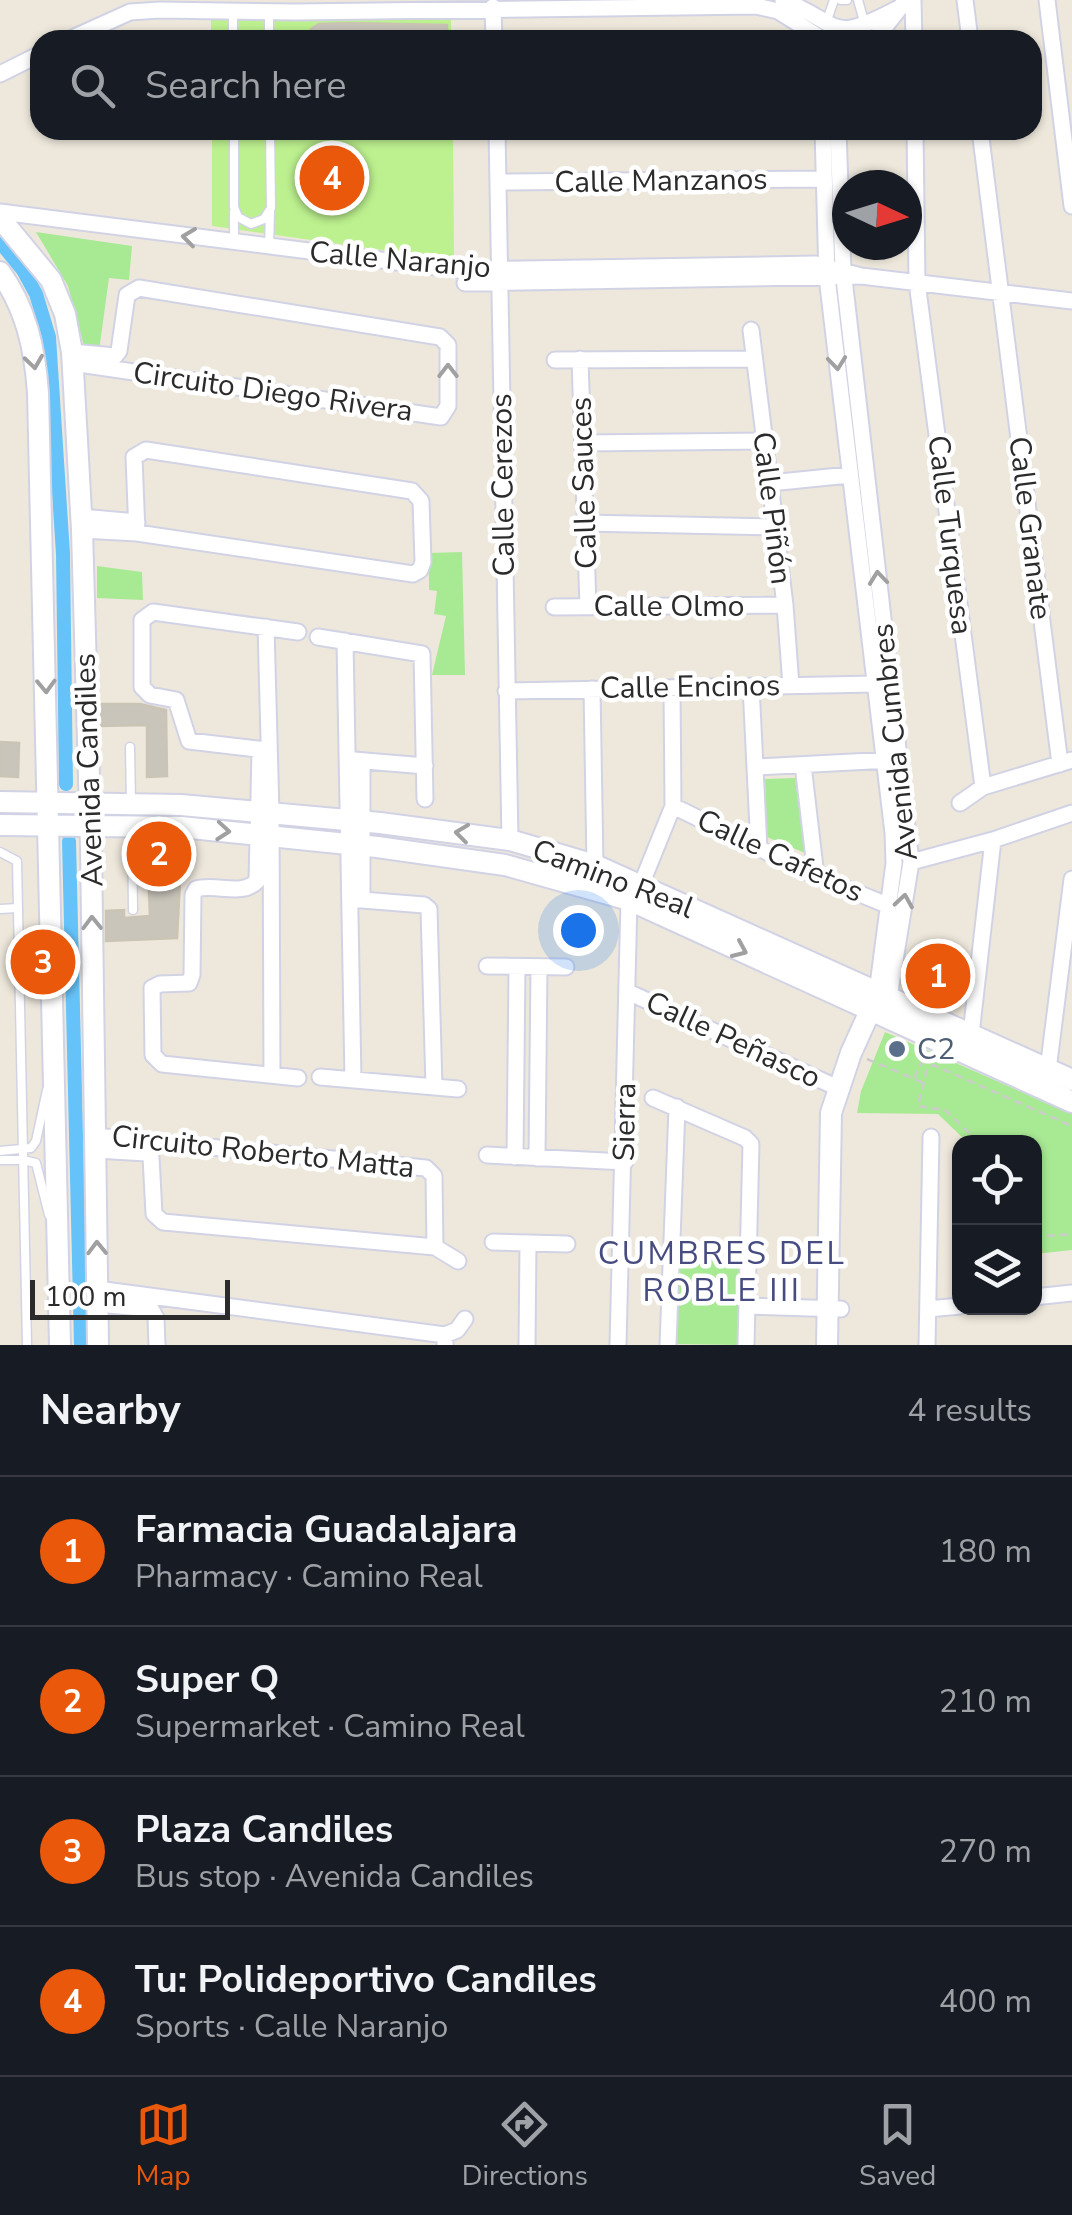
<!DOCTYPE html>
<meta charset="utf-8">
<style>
:root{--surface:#171b24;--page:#20242c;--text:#f1f3f6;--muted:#9ea1a6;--line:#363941;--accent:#ea580c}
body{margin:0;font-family:"Nunito Sans",sans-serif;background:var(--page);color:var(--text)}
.controls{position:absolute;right:30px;bottom:30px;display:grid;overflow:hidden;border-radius:20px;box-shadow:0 2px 8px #0004}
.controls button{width:90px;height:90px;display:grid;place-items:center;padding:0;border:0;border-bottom:2px solid var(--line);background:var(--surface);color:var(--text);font:50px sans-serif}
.compass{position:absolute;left:832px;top:170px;width:90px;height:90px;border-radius:50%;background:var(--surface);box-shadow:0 2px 8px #0004;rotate:94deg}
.scale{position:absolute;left:30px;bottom:25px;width:200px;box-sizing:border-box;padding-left:10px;border:5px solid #2b2b2b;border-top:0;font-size:28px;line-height:35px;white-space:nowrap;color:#2b2b2b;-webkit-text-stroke:8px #fff;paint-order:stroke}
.you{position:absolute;left:578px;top:930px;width:35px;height:35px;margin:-25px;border:8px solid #fff;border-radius:50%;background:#1a73e8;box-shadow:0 0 0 15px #1a73e833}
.badge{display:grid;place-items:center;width:65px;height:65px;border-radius:50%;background:var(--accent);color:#fff;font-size:32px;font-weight:700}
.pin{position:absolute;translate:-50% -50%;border:5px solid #fff;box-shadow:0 2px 10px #0006}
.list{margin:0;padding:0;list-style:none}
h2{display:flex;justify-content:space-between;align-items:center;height:130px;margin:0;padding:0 40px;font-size:42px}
h2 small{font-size:32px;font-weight:400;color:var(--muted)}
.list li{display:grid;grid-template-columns:65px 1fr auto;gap:30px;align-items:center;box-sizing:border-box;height:150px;padding:0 40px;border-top:2px solid var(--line)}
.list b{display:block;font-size:38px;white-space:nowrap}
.list p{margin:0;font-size:32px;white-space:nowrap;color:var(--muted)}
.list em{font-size:32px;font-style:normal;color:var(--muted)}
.icon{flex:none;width:55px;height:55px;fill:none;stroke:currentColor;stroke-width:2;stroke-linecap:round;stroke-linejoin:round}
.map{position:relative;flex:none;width:1072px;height:1345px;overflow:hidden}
.search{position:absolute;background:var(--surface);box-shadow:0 2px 8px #0004;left:30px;right:30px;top:30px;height:110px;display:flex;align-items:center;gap:25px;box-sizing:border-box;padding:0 35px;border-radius:30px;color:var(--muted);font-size:38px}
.sheet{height:730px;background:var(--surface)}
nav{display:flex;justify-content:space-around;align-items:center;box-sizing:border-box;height:140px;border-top:2px solid var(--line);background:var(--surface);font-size:28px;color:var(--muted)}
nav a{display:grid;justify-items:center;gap:5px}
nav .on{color:var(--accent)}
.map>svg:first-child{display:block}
</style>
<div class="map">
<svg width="1072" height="1345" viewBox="0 0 1072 1345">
<rect width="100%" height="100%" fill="#eee8dc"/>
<path fill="#a8e994" d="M36,232L132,246L129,280L109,278L99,351L85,350L68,286Z
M462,552L465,675H432L446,616L434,614L437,591L429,590V553Z
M97,566L142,572L143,600L97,598Z
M795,778L805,853L767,837L765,779Z
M885,1032L1072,1114V1250L1035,1254L1034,1142H967L938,1114L857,1113L861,1091Z
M677,1257L741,1259L739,1345L674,1344Z"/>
<path fill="#bdf18f" d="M451,14V40H211V17Z
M212,130H453L454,260L212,226Z"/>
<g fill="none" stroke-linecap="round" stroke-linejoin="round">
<path stroke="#66c3f9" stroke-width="14" d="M0,242L23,270L36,294L49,337L63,554L66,784
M69,841L81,1345"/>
</g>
<path fill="#c9c5bb" stroke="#cac4b5" stroke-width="2.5" d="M348,23L447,25V40H307L311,29L319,24Z
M101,704H140L166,710L167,776L147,777V725L101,726Z
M0,742L19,743L18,777L0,776Z
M182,843L177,938L106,941V911L124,910V918L150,916L147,845Z
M917,950L963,956L956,999L921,986L913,973Z"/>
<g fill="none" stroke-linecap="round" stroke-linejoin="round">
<defs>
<path id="lane" d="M841,0H847
M858,0L865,25
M233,11V40
M826,23L834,0
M269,40V12
M234,130V207L238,217L251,224L264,219L271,208L270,130
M234,243V212
M269,247L270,212
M130,747L131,802
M132,826L133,910
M0,852L17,861L27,1345
M0,909L18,908
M0,1151L31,1148L36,1141L47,1090
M0,1160H23L36,1163L49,1215"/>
<path id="street" d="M783,0C844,25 828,45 897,9
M913,0L914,40
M965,0L970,40
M1047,0L1072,206
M493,7L494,40
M68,40L130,12L160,10L295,12L756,6L778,11L824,40
M871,40L880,33L906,0
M0,74L40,54
M497,130L510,840
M823,130L827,277L893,833L894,863L877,993
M838,130L843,270L911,862L889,997
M915,130L917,282L983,787
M980,130L1060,764
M498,182L823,179
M0,212L460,270L816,264L861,276
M465,283L861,276L1072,301
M751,330L785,605L791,686
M72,352L115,356L119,351L127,295L139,288L440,337L448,345V406L441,417L72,363
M580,359L588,607
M555,360L753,359
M582,443L765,441
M770,483L849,475
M81,517L137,522
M584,523L776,527
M82,530L137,533L413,574L420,570L423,562L421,501L412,491L146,450L134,457L137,533
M554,607L785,605
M266,627L271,813L272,1075
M318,637L422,654L425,799
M345,641L353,1080
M751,686L759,849
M506,691L875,684
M260,750L257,881C242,897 216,883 196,889L193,895L192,975L189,983L160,984L152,988L153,1055L162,1064L298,1078
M266,750L189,741L176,700L150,695L142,687V620L153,612L298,632
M354,760L425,766
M803,765L816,876
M756,767L890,760
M960,803L983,787L1072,760
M673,806L816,876L887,905
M911,862L993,840L1072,813
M641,885L673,806L672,688
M591,887L595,865L592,689
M350,899L424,905L429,909L434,1087
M362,900V761
M487,966L566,967
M628,992L838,1088
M971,1034L993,840
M1048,1070L1072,879
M320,1077L458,1089
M653,1098L745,1138L751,1144L746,1345
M95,1136L426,1168L434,1176L435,1247
M96,1150L146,1153L151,1157L154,1214L163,1222L435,1247L458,1261
M487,1155L625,1162
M515,1157L517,967
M537,1158L539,967
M493,1242L567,1244
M97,1289L445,1335V1345
M1034,1297L1072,1293
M98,1304L151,1309L156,1318L157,1345
M747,1306L841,1309
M928,1309L960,1306
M445,1335L457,1330L465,1319
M527,1345L528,1243
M618,1345L629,900
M668,1345L677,1107
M927,1345L931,1137"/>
<path id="secondary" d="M0,218L51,280L65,314L72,352L82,530L91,848L98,1345
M0,272C26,308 35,349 38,393L60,1345
M0,802L181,805L380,823L510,840L595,865L1072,1080
M0,825L181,827L377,847L505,865L629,900L1072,1102
M827,1345L831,1113L851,1053L875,1000"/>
</defs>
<use href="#lane" stroke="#d1d3e5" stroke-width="11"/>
<use href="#street" stroke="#d1d3e5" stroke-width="19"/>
<use href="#secondary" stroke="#d1d3e5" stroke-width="24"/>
<path stroke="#ccc" stroke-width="2.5" stroke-dasharray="8 5" stroke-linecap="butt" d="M867,1059L924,1083
M914,1078L926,1055
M979,1142L945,1110L918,1106L927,1070L933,1065L1072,1126
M1034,1237L1072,1234"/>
<use href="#lane" stroke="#fff" stroke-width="8"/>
<use href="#street" stroke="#fff" stroke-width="15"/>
<use href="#secondary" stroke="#fff" stroke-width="20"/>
</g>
<defs><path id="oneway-chevron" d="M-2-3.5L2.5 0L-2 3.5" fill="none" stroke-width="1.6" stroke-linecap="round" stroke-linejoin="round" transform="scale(2.5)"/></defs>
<g stroke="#a0a0a0">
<use href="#oneway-chevron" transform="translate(189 237) rotate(-173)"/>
<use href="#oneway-chevron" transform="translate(34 362) rotate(82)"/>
<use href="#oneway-chevron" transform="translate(837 363) rotate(84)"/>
<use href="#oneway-chevron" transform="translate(448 371) rotate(-90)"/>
<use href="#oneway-chevron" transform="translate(878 578) rotate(-96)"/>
<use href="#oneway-chevron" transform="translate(46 686) rotate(88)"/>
<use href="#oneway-chevron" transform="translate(223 831) rotate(5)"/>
<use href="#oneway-chevron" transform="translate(462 833) rotate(-173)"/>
<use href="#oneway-chevron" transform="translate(904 901) rotate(-81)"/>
<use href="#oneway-chevron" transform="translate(92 923) rotate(-91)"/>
<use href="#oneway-chevron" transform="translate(740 950) rotate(24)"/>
<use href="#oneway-chevron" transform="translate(97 1248) rotate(-91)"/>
</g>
<circle fill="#5c6f8a" stroke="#fff" stroke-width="4" cx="897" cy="1049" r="10"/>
<g text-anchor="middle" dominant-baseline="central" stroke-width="9" stroke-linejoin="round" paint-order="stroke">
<g font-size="30" fill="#2b2b2b" stroke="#fff">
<text transform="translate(661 181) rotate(-1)">Calle Manzanos</text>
<text transform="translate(400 260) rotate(5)">Calle Naranjo</text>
<text transform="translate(273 392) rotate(8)">Circuito Diego Rivera</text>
<text transform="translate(584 483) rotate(-92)">Calle Sauces</text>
<text transform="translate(503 485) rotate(-91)">Calle Cerezos</text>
<text transform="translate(772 508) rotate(83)">Calle Piñón</text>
<text transform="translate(1030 528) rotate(83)">Calle Granate</text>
<text transform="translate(950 535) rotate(83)">Calle Turquesa</text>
<text x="669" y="606">Calle Olmo</text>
<text transform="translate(690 687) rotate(-1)">Calle Encinos</text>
<text transform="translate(895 742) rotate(-96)">Avenida Cumbres</text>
<text transform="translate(89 770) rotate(-92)">Avenida Candiles</text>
<text transform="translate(780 856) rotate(25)">Calle Cafetos</text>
<text transform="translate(613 879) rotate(21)">Camino Real</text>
<text transform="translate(733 1040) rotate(25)">Calle Peñasco</text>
<text transform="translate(625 1122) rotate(-89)">Sierra</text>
<text transform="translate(263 1152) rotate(6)">Circuito Roberto Matta</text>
</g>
<g font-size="30" fill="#4e5e75" stroke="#fff" text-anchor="start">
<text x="917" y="1049">C2</text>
</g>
<g font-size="32" letter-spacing="2.5" fill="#474c80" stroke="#fff">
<text x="722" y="1253">CUMBRES DEL<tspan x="722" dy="37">ROBLE III</tspan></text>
</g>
</g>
</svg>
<div class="controls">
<button><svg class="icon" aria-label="locate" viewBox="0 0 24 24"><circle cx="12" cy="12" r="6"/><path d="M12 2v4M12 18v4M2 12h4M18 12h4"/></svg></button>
<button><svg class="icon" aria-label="layers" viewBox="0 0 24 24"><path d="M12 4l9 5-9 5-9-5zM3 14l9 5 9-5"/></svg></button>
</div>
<svg class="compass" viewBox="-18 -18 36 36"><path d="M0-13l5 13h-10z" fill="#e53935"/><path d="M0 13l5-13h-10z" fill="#9ea1a6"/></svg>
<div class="scale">100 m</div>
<div class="you"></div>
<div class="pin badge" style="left:938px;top:976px">1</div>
<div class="pin badge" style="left:159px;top:854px">2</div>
<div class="pin badge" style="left:43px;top:962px">3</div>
<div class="pin badge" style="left:332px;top:178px">4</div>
<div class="search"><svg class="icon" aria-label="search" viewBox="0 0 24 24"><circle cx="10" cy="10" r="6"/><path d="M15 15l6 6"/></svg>Search here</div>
</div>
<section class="sheet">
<h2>Nearby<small>4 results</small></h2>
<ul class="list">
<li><span class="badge">1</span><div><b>Farmacia Guadalajara</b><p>Pharmacy · Camino Real</p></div><em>180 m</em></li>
<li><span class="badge">2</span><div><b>Super Q</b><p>Supermarket · Camino Real</p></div><em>210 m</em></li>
<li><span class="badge">3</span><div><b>Plaza Candiles</b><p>Bus stop · Avenida Candiles</p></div><em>270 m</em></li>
<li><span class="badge">4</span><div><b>Tu: Polideportivo Candiles</b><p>Sports · Calle Naranjo</p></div><em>400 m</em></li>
</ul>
</section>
<nav>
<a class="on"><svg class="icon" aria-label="map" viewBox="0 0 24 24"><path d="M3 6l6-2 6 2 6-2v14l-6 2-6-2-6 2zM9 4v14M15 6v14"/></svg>Map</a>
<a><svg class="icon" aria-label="directions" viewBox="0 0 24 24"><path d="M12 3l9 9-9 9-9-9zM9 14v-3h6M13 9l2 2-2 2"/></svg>Directions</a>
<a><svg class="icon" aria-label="saved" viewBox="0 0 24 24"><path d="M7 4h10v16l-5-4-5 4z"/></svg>Saved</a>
</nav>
